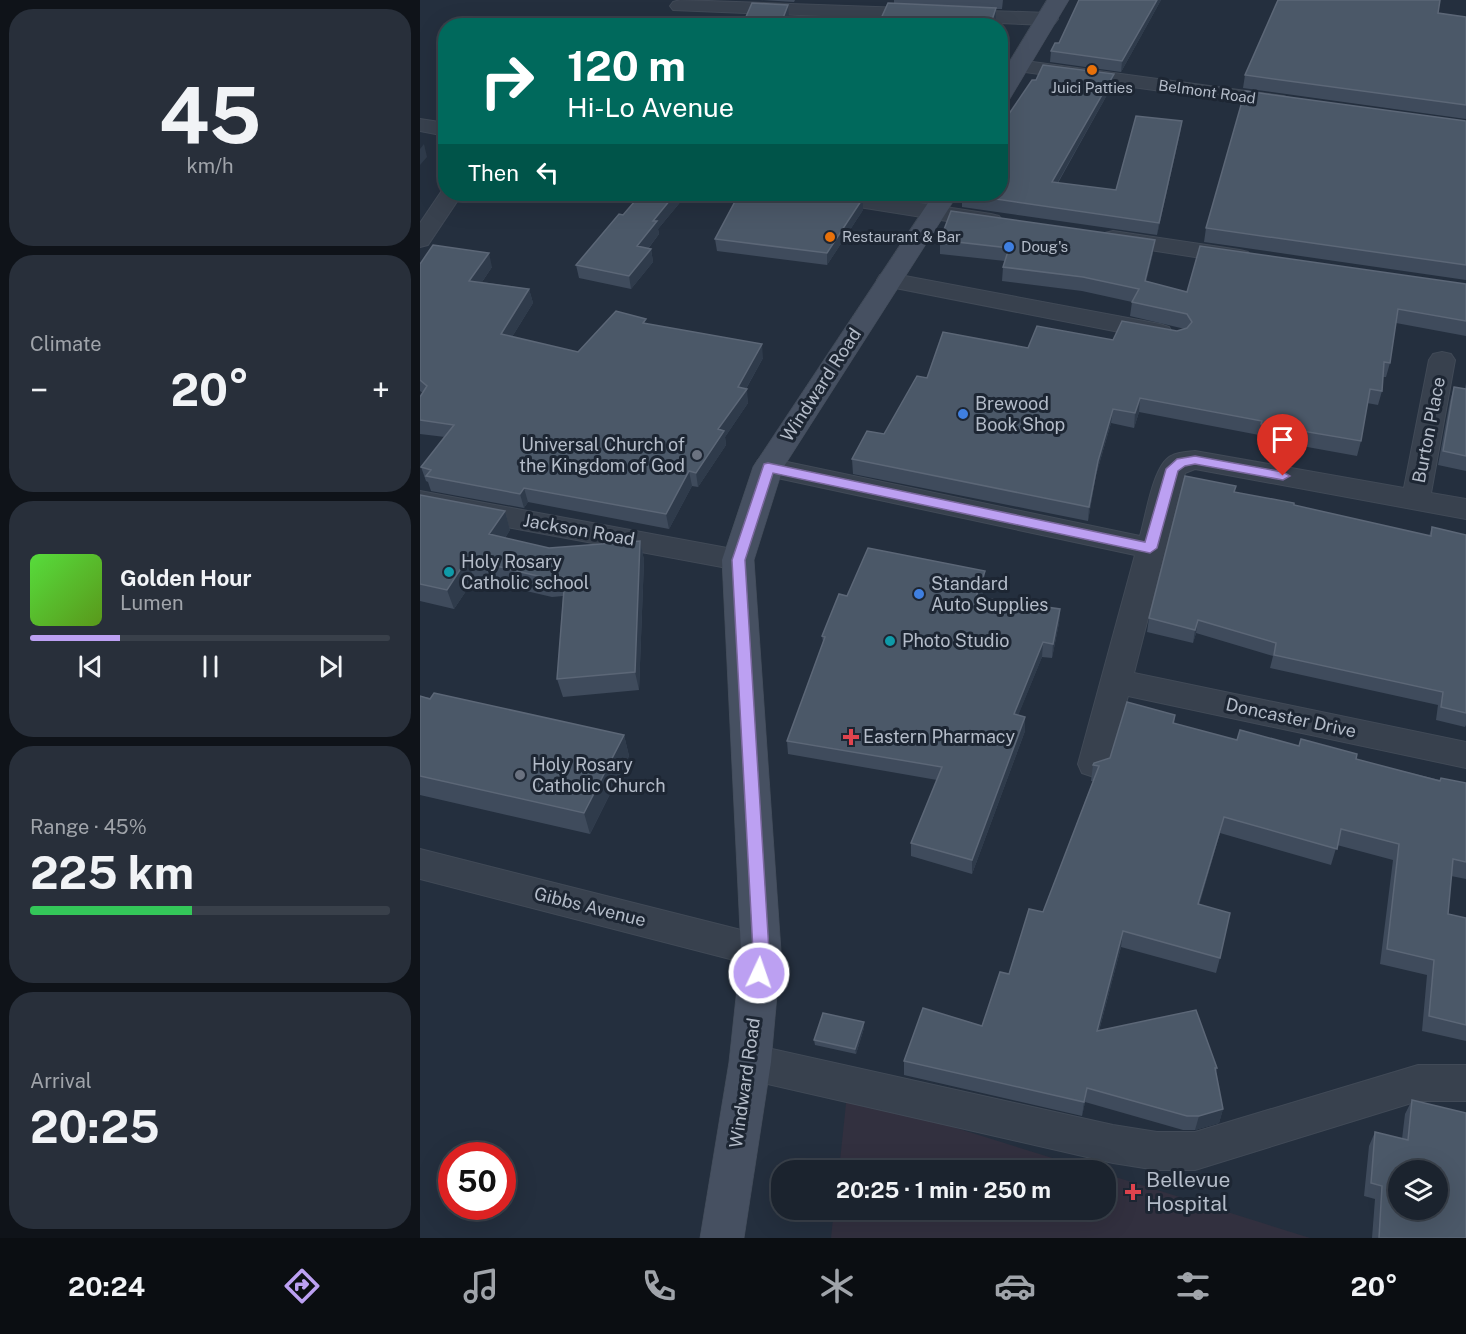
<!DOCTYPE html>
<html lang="en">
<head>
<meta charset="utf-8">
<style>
	:root { --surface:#1b232e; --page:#282f3a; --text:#f1f3f6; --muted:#a0a4aa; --line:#39404a; --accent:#bca0f2 }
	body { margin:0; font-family:"Public Sans",sans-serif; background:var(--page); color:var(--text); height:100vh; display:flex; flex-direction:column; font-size:22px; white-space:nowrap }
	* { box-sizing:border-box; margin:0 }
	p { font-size:20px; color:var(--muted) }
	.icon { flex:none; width:33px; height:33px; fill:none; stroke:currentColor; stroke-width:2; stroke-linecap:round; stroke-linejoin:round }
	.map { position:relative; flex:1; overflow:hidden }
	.sheet { display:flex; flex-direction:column; gap:9px; padding:9px; background:#0f1319; width:420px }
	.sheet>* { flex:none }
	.hud { position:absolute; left:18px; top:18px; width:570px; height:183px; border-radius:24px; box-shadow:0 6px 24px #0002,0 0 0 2px var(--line); background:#00695c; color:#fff; overflow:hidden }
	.tools { position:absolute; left:968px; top:1160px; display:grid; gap:12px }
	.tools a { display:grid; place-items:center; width:60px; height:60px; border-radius:50%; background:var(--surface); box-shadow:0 6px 24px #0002,0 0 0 2px var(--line); font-size:30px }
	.speed { position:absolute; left:18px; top:1142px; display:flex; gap:12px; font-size:30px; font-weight:700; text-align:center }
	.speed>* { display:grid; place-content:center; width:78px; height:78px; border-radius:50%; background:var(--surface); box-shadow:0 6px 24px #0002,0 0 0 2px var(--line); line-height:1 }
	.speed .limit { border:9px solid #d22; background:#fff; color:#111 }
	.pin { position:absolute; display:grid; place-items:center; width:51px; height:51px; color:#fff; margin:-62px -26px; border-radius:50% 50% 50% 0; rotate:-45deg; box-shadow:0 0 6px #0007 }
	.pin .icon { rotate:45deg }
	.me { position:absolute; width:66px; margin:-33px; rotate:3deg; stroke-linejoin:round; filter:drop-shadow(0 0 4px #0008) }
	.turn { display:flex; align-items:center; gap:21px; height:126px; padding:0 30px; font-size:27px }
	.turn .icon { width:78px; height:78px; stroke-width:2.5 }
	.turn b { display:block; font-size:42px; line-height:51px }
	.then { display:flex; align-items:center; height:57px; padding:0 30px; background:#0003; gap:12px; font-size:22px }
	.big { font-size:45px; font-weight:700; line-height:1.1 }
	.sheet .tile { flex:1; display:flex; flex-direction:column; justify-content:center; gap:9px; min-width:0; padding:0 21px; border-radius:24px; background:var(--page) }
	.sheet .dial { align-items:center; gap:0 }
	.dial b { font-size:78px; line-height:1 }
	.song { display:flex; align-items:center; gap:18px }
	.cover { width:72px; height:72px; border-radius:9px; background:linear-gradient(135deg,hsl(110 70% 55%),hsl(90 70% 35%)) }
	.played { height:6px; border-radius:3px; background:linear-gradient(90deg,var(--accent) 25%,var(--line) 25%) }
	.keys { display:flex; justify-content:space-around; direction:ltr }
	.heat { display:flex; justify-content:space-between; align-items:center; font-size:33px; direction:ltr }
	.charge { height:9px; border-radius:4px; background:linear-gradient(90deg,#34c759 45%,var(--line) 0) }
	.trip { position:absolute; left:351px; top:1160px; width:345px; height:60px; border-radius:24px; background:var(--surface); box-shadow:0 6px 24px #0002,0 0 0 2px var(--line); font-weight:700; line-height:60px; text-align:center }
	.tab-bar { display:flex; height:96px; justify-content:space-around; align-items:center; background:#0b0e12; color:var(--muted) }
	.tab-bar .icon { width:42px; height:42px }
	.tab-bar .active { color:var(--accent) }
	.tab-bar b { font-size:27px; color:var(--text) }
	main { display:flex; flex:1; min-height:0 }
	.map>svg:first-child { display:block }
	.medical { fill:#32303f }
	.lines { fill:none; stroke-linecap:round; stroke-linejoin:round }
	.minor-casing { stroke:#414a57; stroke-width:2 }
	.secondary-casing { stroke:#414a57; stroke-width:1 }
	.minor { fill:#38414e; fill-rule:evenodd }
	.secondary { fill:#465061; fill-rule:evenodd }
	.wall { fill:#3f4b5c }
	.shaded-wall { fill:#2f3b4b }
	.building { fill:#4b5868; stroke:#5c6777; stroke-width:1.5; fill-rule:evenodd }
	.route { fill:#bca0f2; stroke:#7a689d; stroke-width:1.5 }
	.food-dot { fill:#e8710a; stroke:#1d2633; stroke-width:2 }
	.shop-dot { fill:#3f7fe0; stroke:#1d2633; stroke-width:2 }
	.worship-dot { fill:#6b7280; stroke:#1d2633; stroke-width:2 }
	.culture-dot { fill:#0f9aa8; stroke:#1d2633; stroke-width:2 }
	.health-dot { fill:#e0444e; stroke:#1d2633; stroke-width:2 }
	.labels { text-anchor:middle; stroke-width:6; stroke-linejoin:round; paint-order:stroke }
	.far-poi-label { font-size:15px; fill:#b4bcc9; stroke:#1d2633; text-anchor:start }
	.far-street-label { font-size:15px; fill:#b4bcc9; stroke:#1d2633 }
	.street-label { font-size:18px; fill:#b4bcc9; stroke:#1d2633 }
	.poi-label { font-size:18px; fill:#b4bcc9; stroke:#1d2633; text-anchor:start }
	.near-poi-label { font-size:21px; fill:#b4bcc9; stroke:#1d2633; text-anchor:start }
</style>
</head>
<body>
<main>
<section class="sheet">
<div class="tile dial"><b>45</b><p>km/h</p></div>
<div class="tile"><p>Climate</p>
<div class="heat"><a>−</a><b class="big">20°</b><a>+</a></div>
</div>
<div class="tile">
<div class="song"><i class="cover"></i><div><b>Golden Hour</b><p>Lumen</p></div></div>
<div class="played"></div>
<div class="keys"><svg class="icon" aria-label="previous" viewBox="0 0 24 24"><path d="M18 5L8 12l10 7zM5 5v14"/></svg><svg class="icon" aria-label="pause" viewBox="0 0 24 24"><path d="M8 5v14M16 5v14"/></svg><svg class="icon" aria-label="next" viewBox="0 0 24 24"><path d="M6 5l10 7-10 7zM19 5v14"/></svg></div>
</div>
<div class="tile"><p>Range · 45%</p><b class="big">225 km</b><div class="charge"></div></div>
<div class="tile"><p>Arrival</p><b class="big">20:25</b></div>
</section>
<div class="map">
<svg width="1046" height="1238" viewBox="0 0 1046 1238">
	<rect width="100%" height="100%" fill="#242f3e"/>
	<!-- medical -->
	<path class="medical" d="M427,1094l244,76h-252z
		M686,1174l204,64h-479l3,-29h272z"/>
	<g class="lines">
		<!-- minor casing -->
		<g class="minor-casing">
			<path id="minor" d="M260,0l368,13 7,2 3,4 -3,4 -7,2 -375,-15 -3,-4 3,-4z
				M598,60l265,36 7,2 3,4 -3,4 -7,2 -272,-38 -3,-4 3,-4z
				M0,119l26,4v13l-26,-5z
				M23,189h3v5h16l-34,51 -8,2v-24z
				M390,194h51l130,20 8,2 4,5 -4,5 -8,2 -170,-27 -8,-2z
				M693,231l127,19 8,2 4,5 -4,5 -8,2 -135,-21 -4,-5 4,-5z
				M469,273l271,51 9,3 3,5 -3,5 -9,3 -280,-55 -3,-5 3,-5z
				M1022,352l9,2 4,6 -24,133 35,6v20l-271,-50 -10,4 -51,200 332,69v26l-338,-72 -18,68 -4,9 -12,4 -12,-4 -4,-9 57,-209 -367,-79 -10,-2 -4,-7 4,-7 10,-2 372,78c6,-20 13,-71 31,-80 7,-4 16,-4 24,-5l209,37 25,-128 4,-6z
				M0,491l318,59 10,3 4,7 -4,7 -10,3 -318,-59z
				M0,849l341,86 13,5 5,11 -5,11 -13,5 -341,-88z
				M330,1044l363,81 44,7h38l223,-67h48v36h-48l-223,69h-38l-44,-7 -363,-83 -13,-6 -6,-12 6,-12z"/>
		</g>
		<!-- secondary casing -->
		<g class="secondary-casing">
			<path id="secondary" d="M627,0h22l-58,97 -3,5 -8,2v-27z
				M514,194h24l-175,274 -29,92 27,391 -10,111 -27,176h-44l29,-176 12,-111 -19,-391 31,-93z"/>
		</g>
		<!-- minor -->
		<use href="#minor" class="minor"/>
		<!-- secondary -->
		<use href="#secondary" class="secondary"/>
	</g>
	<!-- wall -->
	<path class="wall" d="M340,0h35l-1,2z
		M474,0h109l-1,9h-6v17h-117v-3l15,-20z
		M659,0h82l-40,72 -71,-10 1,-11 8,-8z
		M1018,13l28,4v102l-223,-31 2,-13z
		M694,74l-2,12 -54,97 58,7 66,-69 -2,12 -23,102 -195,-28v-13l74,-114z
		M1046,121v159l-262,-38 2,-14z
		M221,194h46l-29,35 1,5 -11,15h3l2,13 -22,27 -52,-11 -3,-13 47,-50z
		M443,198v12l-36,55 -110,-14 -2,-12z
		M520,240l213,13 -7,28 41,11 279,-8v52l-70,-13 -6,40 -4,14h-3l-1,14 -4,14 -11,-2 -6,38 -4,15 -99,-18 1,-3 -120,-23 -5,16 -23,-5 -15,52 -8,46 -235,-47 -1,-15 32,-25 43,-56 101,-30 85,-8 64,-9 8,-2 -55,-13 2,-14 -50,-11 -80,-10 1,-14 2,-6 -65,-7z
		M0,264l72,3 -10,15 47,7 4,14 -21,34 66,15 69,-28 116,34 -17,31 2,14 -23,34 1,8 -28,42 -6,-1 -23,43 -141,-27 -4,6 -93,-17 -3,-9 -2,-1 -5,-14 24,-30 -25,-3v-37l3,-4 -3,-2z
		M1046,383v88l-28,-6 12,-64 4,-14 11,2z
		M815,492l194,44 3,-9 34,8v190l-1,2 -29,-7 2,-15 -168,-37 3,-12 -77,-23 -3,10 -46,-11 2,-14z
		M0,495l85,16 5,19 -5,8 44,10 91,-7 4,19 -5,130 -76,7 -6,-18 6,-83 -11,1 -78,-18 -20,30 -34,-8z
		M565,586l-4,12 79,11 -1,14 -7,35 -10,-1 -24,58 7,16 -53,143 -61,-18v-13l26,-63 -149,-26 -1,-13 36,-99 -1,-6 25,-40z
		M0,696l204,39 5,21 -39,78 -170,-39z
		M755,715l-1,9 63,16 62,6 141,34 1,-2 25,5v96l-15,-3 -3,38 18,4v123l-44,-10 5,-56 -47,-11 13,-104 -56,-15 -6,20 -111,-32 -21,72 21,53 -4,15 -95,-26 -22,84 118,37 -1,4 7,37 -4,14 -24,7h-12l-98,-28 -3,14 -178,-41v-14l78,-35 27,-52 34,-62 50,-131h-2l2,-16 17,-7z
		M444,1028l-8,26 -41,-9 -1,-5z
		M992,1100l54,138h-94l3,-39 -11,-3 5,-50 6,-14 27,7 3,-25z"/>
	<!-- shaded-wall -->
	<path class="shaded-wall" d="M737,0h4l-40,72 1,-11z
		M368,5l1,12 -3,9h-6z
		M576,8v18h-6z
		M694,74l-2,12 -61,108 1,-12z
		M762,121l-2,12 -23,102 2,-12z
		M4,144l3,13 -7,8v-16z
		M255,194h12l-29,35 1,5 -19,25 -3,-13 16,-25z
		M443,198v12l-36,55v-12z
		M735,240l-2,13 -10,42 2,-14z
		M231,249l2,13 -22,27 -2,-13z
		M69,253l3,14 -19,28 -4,-14z
		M109,289l4,14 -28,45 -4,-14z
		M342,344l1,14 -19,34 3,-3 1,14 -23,34 1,8 -28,42 -2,-14 22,-44 20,-42z
		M720,398l-1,14 -5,16 1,-15z
		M693,409l-2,14 -15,52 -8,46 1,-14 9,-46z
		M269,471l3,15 -23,43 -3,-15z
		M104,488l4,14 -4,6 -4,-14z
		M85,511l5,19 -15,23 -6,-19z
		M220,541l4,19 -5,130 -4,-18z
		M47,559l7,20 -20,30 -7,-19z
		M565,571v15l-9,25v-14z
		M640,609l-1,14 -7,35 1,-14z
		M778,620l-2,13 -3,10 2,-13z
		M623,642l-1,15 -29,71 1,-14z
		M605,717v14l-53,143v-14z
		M204,735l5,21 -39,78 -6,-21z
		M804,817l-4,16 -25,87 3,-16z
		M703,931l-2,16 -26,99 2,-15z
		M444,1022v6l-8,26 -1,-5z
		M667,1088l-2,14 -3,14 2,-14z
		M803,1109l-4,14 -24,7 4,-14z"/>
	<!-- building -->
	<path class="building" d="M659,0h78l-35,61 -71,-10 4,-8h4z
		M858,0h162l-2,13 28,4v88l-221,-30z
		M332,3l36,2 -8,21h-38z
		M468,3l108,5 -6,18h-95l-16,-3z
		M623,65l71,9 -62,108 64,8 20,-74 46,5 -23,102 -197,-29h38v-67l32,-47h4z
		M825,91l221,30v144l-260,-37z
		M221,194h34l-22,27h4l-20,25 14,3 -22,27 -53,-11 43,-51 4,1z
		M319,194h98l26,4 -36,55 -112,-14z
		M531,211l204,29 -10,41 42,11 13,-46 266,38v37l-68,-12 -8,54 -6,-1 -2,29 -12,-2 -9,52 -100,-17 1,-3 -122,-23 -5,15 -22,-4 -15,52 -9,46 -237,-48 15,-28 17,3 33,-58 10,2 16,-46 85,16 9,-22 76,14 9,-19 55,10 10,-3 5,-6 -5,-8 -55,-12 7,-13 -56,-12 -80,-10 6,-19 -69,-8z
		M13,245l56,8 -20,28 60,8 -28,45 77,18 38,-41 30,8 -3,4 119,21 -24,43 9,2 -29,40 6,2 -28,42 -7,-2 -23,43 -142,-26 -4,6 -94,-18 5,-6 -10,-3 33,-42 -34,-5v-23l7,-11 -7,-6v-116z
		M1034,387l12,2v67l-23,-5z
		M765,476l51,10 -2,6 60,11v2l137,31 1,-9 34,8v178l-25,-6 2,-15 -169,-37 2,-12 -78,-23 -3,10 -46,-12z
		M0,495l85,16 -16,23 60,14 91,-7 -5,131 -78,7 8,-102 -19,1 -79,-19 -20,31 -27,-6z
		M448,548l117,23 -9,26 84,12 -7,35 -10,-2 -29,72 11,3 -53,143 -61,-17 31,-76 -155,-26 38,-104 -3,-1 17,-42 8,2z
		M14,693l190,42 -40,78 -164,-37v-80l10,3z
		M707,702l48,13 -2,8 64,17 3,-10 59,16 2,-7 56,15 -1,5 84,22 1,-3 25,5v79l-13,-3 -5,55 18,4v107l-37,-9 5,-56 -47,-11 12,-105 -58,-15 -4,20 -113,-32 -26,87 32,9 -10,45 -97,-27 -26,100 99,-21 21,58h-2l8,41 -24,7h-12l-100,-28 -3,14 -180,-41 19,-53 59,18 18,-54 9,2 20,-65 14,3 56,-146 -6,-1 1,-2 16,-5z
		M403,1013l41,9 -9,27 -41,-9z
		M992,1100l54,13v125h-87l3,-52 -11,-3 4,-51 33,8zM978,1170h39v39h-39z"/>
	<!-- route -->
	<path class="route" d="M775,456l88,16 7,4 -7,4 -88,-16 -10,2 -7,5 -21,77 -7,5 -377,-80 -28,87 24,391 -4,27 -6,2 -6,-2 -3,-5 3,-22 -21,-391 32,-96 4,-1 377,79 21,-73 11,-10z"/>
	<!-- markers -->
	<g class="food-dot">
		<circle cx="672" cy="70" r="6"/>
		<circle cx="410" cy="237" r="6"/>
	</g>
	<g class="shop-dot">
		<circle cx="589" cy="247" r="6"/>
		<circle cx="543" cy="414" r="6"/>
		<circle cx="499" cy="594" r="6"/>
	</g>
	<g class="worship-dot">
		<circle cx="277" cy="455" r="6"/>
		<circle cx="100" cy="775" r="6"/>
	</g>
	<g class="culture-dot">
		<circle cx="29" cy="572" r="6"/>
		<circle cx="470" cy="641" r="6"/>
	</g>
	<g class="health-dot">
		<path d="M428 728h6v6h6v6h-6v6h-6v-6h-6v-6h6z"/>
		<path d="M710 1183h6v6h6v6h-6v6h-6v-6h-6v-6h6z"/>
	</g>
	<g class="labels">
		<!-- far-poi labels -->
		<g class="far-poi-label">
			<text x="672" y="93" text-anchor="middle">Juici Patties</text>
			<text x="422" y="242">Restaurant &amp; Bar</text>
			<text x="601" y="252">Doug's</text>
		</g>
		<!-- far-street labels -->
		<g class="far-street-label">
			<text transform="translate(787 92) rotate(8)" y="5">Belmont Road</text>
		</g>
		<!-- street labels -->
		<g class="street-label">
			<text transform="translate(401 385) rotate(-57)" y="6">Windward Road</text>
			<text transform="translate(1009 430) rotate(-79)" y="6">Burton Place</text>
			<text transform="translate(159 530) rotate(10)" y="6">Jackson Road</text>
			<text transform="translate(871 718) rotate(12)" y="6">Doncaster Drive</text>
			<text transform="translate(170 907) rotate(14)" y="6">Gibbs Avenue</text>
			<text transform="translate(325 1083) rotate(-82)" y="6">Windward Road</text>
		</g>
		<!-- poi labels -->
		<g class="poi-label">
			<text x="555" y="410">Brewood<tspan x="555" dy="21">Book Shop</tspan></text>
			<text x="265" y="451" text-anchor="end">Universal Church of<tspan x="265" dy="21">the Kingdom of God</tspan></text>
			<text x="41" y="568">Holy Rosary<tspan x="41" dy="21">Catholic school</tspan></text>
			<text x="511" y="590">Standard<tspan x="511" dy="21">Auto Supplies</tspan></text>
			<text x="482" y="647">Photo Studio</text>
			<text x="443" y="743">Eastern Pharmacy</text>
			<text x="112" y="771">Holy Rosary<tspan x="112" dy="21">Catholic Church</tspan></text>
		</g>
		<!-- near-poi labels -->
		<g class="near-poi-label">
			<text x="726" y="1187">Bellevue<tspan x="726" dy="24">Hospital</tspan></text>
		</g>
	</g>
</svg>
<div class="tools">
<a><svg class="icon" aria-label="layers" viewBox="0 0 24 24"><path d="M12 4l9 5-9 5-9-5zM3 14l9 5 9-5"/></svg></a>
</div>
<div class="speed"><div class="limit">50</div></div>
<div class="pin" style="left:863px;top:476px;background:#d93025"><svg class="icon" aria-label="arrive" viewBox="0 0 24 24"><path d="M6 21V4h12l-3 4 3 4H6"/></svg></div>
<svg class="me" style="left:339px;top:973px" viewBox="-20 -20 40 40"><circle r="17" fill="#bca0f2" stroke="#fff" stroke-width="3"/><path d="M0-11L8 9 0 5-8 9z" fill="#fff"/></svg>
<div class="trip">20:25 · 1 min · 250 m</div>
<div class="hud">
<div class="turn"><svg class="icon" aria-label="right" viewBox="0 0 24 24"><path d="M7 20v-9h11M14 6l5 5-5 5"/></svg><div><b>120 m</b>Hi-Lo Avenue</div></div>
<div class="then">Then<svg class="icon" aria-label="left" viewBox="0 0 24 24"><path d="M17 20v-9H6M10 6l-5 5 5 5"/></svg></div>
</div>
</div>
</main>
<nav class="tab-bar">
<b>20:24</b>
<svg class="icon active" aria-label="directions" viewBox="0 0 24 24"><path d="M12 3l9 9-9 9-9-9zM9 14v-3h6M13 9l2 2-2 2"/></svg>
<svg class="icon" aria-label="music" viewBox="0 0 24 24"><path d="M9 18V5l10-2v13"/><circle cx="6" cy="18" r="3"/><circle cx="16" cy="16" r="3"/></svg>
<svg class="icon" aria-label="phone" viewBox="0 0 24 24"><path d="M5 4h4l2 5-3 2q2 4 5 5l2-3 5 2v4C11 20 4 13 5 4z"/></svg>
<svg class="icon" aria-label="climate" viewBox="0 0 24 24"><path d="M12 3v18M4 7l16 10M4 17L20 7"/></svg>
<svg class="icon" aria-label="car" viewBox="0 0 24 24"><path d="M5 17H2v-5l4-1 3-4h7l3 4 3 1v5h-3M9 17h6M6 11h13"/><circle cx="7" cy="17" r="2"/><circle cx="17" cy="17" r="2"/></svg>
<svg class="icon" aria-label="filters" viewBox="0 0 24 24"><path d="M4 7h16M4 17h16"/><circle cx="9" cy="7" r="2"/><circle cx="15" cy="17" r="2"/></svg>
<b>20°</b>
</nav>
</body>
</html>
